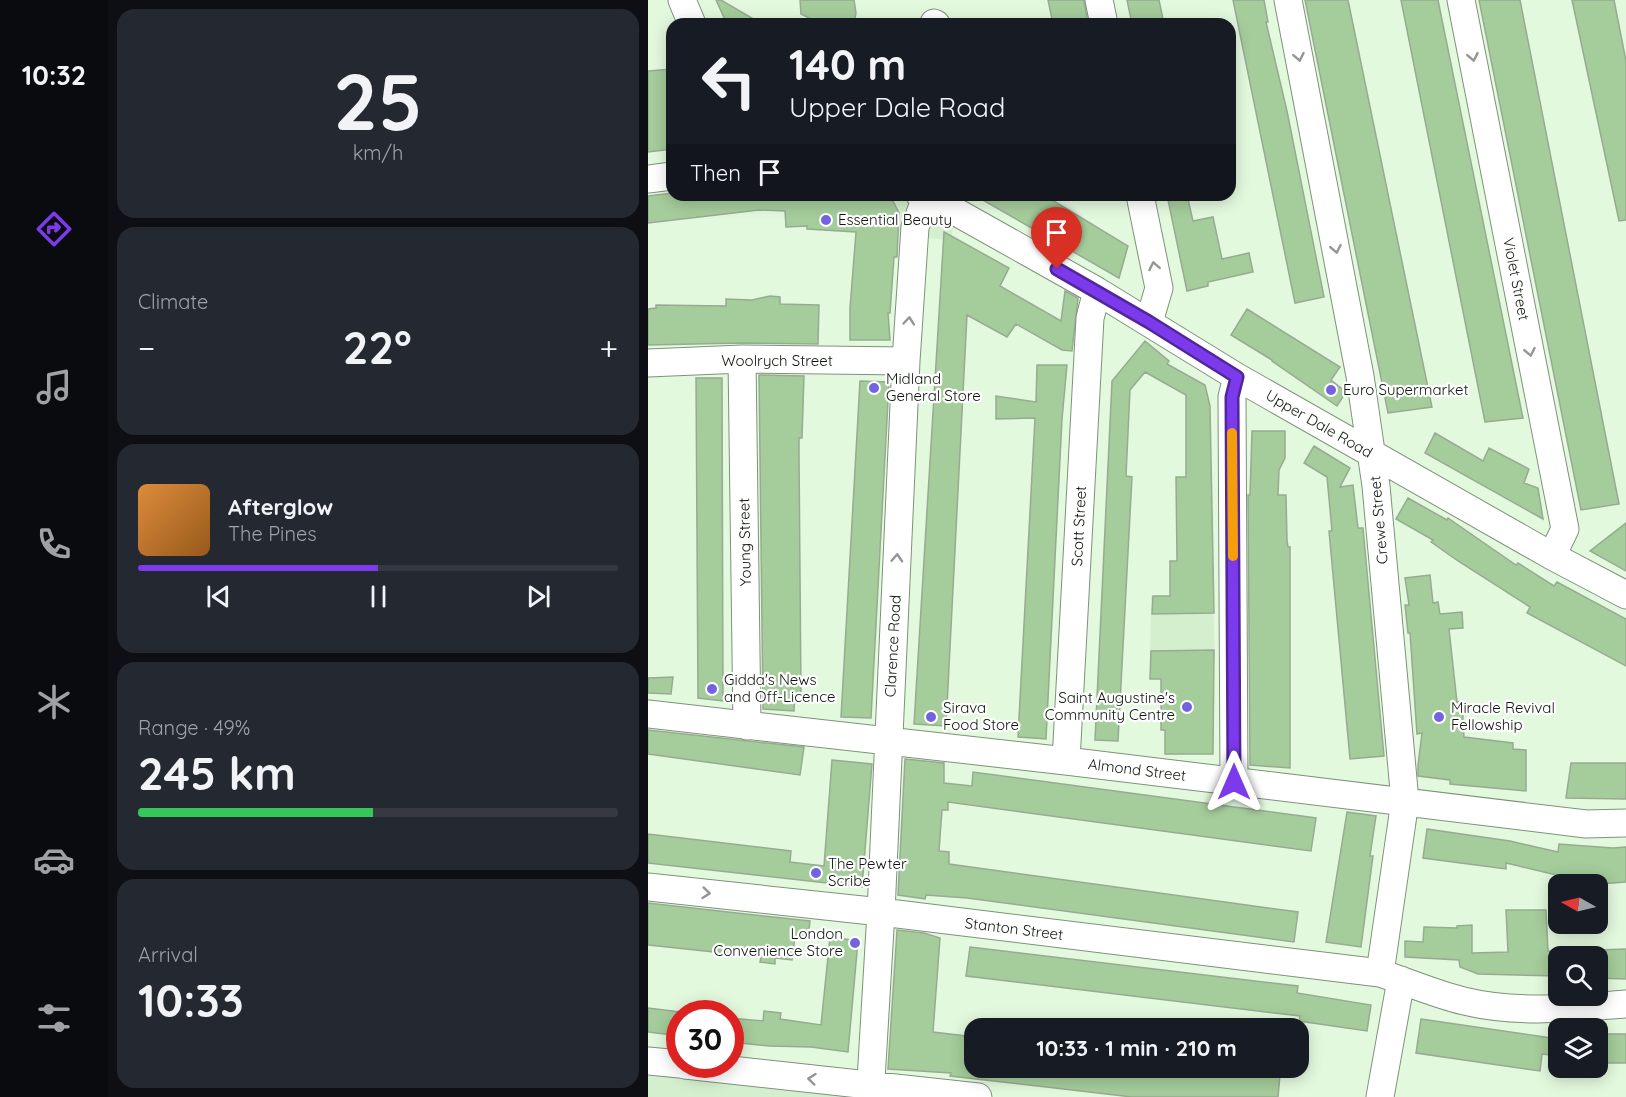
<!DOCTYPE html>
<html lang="en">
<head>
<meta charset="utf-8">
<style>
	:root { --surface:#171b24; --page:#242831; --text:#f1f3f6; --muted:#9ea1a6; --line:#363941; --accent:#7c3aed }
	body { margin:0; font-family:Quicksand,sans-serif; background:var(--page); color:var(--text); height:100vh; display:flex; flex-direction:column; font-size:22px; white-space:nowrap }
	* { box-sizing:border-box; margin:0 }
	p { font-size:20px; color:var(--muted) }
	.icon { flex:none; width:33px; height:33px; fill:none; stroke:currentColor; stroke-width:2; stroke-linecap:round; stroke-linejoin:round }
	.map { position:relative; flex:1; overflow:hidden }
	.sheet { display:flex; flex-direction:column; gap:9px; padding:9px; background:#0d0f14; width:540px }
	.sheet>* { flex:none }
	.top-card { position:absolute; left:18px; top:18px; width:570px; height:183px; border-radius:18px; box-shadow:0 3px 15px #0003; background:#171b24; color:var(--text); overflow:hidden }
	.needle { width:39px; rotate:278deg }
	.tools { position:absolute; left:900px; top:874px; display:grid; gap:12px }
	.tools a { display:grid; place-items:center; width:60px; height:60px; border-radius:12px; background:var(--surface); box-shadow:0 3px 15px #0003; font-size:30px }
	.speed { position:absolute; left:18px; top:1000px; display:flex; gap:12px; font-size:30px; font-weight:700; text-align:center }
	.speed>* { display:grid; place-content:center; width:78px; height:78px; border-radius:50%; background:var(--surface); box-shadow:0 3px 15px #0003; line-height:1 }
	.speed .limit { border:9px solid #d22; background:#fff; color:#111 }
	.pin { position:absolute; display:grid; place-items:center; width:51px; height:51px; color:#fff; margin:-62px -26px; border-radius:50% 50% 50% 0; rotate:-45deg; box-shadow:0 0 6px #0007 }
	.pin .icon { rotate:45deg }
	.me { position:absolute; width:66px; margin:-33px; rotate:0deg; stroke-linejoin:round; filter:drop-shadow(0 0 4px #0008) }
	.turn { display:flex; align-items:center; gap:21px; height:126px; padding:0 24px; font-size:27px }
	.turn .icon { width:78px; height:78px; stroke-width:2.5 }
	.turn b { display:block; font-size:42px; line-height:51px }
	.then { display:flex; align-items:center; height:57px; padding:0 24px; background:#0003; gap:12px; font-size:22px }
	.big { font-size:45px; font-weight:700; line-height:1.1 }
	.sheet .card { flex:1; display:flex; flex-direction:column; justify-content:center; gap:9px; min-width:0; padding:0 21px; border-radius:18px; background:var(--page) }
	.sheet .dial { align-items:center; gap:0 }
	.dial b { font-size:78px; line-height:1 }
	.song { display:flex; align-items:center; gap:18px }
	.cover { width:72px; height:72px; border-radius:9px; background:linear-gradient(135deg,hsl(30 70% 55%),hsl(30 70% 35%)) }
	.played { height:6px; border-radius:3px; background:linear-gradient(90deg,var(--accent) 50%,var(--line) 50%) }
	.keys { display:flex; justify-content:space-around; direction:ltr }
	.heat { display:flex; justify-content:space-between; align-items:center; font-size:33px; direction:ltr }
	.charge { height:9px; border-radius:4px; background:linear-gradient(90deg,#34c759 49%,var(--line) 0) }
	.trip { position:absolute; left:316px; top:1018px; width:345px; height:60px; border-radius:18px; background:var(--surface); box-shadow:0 3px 15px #0003; font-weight:700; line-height:60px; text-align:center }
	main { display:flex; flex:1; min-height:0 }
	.tabs { display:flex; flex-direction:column; width:108px; justify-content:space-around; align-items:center; background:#090b0e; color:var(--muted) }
	.tabs .icon { width:42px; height:42px }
	.tabs .selected { color:var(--accent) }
	.tabs b { font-size:27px; color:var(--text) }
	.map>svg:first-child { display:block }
	.built { fill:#d4efce }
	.building { fill:#a5cc9b; stroke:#97ab92; stroke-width:1.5 }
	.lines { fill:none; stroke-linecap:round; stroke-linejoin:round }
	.minor-casing { stroke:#7e927a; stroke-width:29 }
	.minor { stroke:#fff; stroke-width:27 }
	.oneway { stroke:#939692 }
	.route-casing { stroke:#51269a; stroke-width:15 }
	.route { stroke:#7c3aed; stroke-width:10 }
	.slow { stroke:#f59e0b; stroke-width:10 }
	.poi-dot { fill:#7463de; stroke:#fefefe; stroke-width:2 }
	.labels { text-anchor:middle; stroke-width:4.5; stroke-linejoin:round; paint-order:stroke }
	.poi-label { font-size:15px; fill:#0f160d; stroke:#fefefe; text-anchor:start }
	.street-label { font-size:15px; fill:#0f160d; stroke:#fefefe }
</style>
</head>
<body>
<main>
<nav class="tabs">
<b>10:32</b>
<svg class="icon selected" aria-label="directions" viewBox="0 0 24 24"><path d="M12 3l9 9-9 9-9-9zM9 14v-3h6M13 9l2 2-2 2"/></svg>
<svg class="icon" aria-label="music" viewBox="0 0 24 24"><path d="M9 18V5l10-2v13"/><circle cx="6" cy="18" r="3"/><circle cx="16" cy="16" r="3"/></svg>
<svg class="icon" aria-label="phone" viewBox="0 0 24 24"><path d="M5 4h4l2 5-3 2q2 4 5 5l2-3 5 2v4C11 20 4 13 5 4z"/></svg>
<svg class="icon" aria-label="climate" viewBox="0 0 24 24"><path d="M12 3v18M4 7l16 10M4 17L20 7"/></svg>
<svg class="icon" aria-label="car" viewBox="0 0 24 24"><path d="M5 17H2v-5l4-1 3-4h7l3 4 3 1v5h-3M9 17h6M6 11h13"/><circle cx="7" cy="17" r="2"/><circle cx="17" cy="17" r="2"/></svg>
<svg class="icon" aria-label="filters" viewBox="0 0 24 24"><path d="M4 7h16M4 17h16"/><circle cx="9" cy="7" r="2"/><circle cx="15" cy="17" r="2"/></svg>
</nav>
<section class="sheet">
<div class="card dial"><b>25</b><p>km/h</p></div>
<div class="card"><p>Climate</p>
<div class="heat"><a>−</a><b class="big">22°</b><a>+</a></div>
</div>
<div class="card">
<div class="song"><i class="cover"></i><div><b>Afterglow</b><p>The Pines</p></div></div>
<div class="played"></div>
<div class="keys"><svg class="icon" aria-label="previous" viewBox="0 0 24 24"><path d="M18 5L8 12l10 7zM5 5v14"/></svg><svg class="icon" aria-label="pause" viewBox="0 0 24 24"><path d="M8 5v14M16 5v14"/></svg><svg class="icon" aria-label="next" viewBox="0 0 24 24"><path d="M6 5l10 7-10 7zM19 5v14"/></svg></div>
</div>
<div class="card"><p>Range · 49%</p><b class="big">245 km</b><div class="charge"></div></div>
<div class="card"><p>Arrival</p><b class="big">10:33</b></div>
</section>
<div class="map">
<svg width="978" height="1097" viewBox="0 0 978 1097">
	<rect width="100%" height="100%" fill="#e3f9de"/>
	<!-- built -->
	<path class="built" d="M233,195h41l34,17 -5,28 -73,-6z
		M503,596h62l2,66 -65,-2z
		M0,1062l216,35h-216z"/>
	<!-- building -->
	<path class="building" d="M68,0h5l41,24h-35z
		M152,0h54l2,13 -2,11h-33l-20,-10z
		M400,0h36l4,24h-35z
		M479,0h32l5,24h-32z
		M585,0h31l4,22h-2l21,89 37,186 -29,6z
		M657,0h43l84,407 -44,6z
		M753,0h37l85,418 -38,4z
		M831,0h41l99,504 -38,6z
		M924,0h42l12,61v159l-7,1z
		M24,69v80l-24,3v-81z
		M24,193v2h203l18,6 6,12 -2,44h-3l-4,56h-2l2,27h-40v-32l6,-76 -49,-3v-3l-21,1 -1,-16 -26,-1 -111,13v-27z
		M326,195h70l84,51 -9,32z
		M519,195h20l6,26 20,-4 9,42 27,-6 4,19 -45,10v4l-21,5z
		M296,232l65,36 -9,18 61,35 4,-30 13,7 -6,53 -10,-1 -46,-26 -9,13 -40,-22 -21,411 -32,-2z
		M122,296l10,1v7l39,1 -1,39 -76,-1 -94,2v-36l8,-1v-3l70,1v-7l26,1z
		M599,309l93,58 -9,13 15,12 -9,14 -65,-45v-1l-41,-25z
		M497,341l24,20 -2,3 38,21 5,21 4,207 -62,1 1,-18h17v-35h7l-1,-84h10v-82l-41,-23 -15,18 -4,86 6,1 -14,264 -23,-1 17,-359z
		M389,365h30l-5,54 -16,320 -28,-2 17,-319 -39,1v-23l40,6z
		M111,375l45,1 -2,62h-3v15l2,240h-6l-1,18 -31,-2z
		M48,378h26l1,323 -25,-3z
		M212,381l29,1 -18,336 -30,-1z
		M604,431h33v27l-6,12 -1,25h8l1,45 1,7h2v221l-40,-3 -2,-270h2z
		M787,433l48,28 6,-13 40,21 -5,14 14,5 5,31 -118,-66z
		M666,446l36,22 -10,19 13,-2 5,43h5l21,228 -34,3 -21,-228h3l-5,-54 -23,-14z
		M760,498l39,22 1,-2 68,47 2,-2 36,23 3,-4 69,37v47l-99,-53 3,-6 -72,-46 -27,-19 2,-2 -37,-21z
		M978,523v48l-36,-20z
		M782,575l3,28 5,-1 2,12 22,-2 1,16 -14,1 8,73 5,-1 2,36 49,6v6l13,1v41l-76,-7v-4l-32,-4v-11l4,-32 -5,1 -7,-101h-2l-3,-28h4l-4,-27z
		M566,650l-1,104h-48v-24h-4v-51h-11l1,-28z
		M25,677l-2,17 -23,-1v-15z
		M0,730l156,17 -4,28 -152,-21z
		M257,759l39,4v20l28,3 1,-14 343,46 -5,33 -363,-49v8h-6l-3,41 10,1v12l349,48 -4,30 -327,-44 -41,-3 -1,4 -27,-4z
		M184,760l40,4 -10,123 -214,-24v-29l143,17 -1,11 34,4z
		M923,763h55v36l-60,-1z
		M699,812l29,4 -6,40h3l-12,91 -35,-5z
		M779,829l83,12 48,11 1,-8 54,4 13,-1v35l-26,2 -45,-5 1,-4 -50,-12v6l-83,-11z
		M0,903l162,18 -2,18 -13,-2 -3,23 -17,-2v6l-15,-2 1,-5 -113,-12z
		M858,910h40l2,41h10v25l-80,-2 -18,-7 -1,-7 -54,-3v-16l18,1 1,-15 33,1v-2l15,-1v28l36,-1z
		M249,930l27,3 16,5 -7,94 42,5v31h252l26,3 27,4 -2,22h-146l-182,-21 1,-3 -63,-4z
		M182,937l28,4 -10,111 -37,-5 -42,-1 -39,-4v-24l33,3 1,-10 17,2 -1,6 41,6z
		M322,947l328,39 -1,7 74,12 -4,26 -68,-10 1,-5 -334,-40z
		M978,949v30l-28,-1v-28z
		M0,1008l32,4v24l-32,-4z
		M773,1019l137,20v17l-16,-2 -2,17 -124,-18z
		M955,1034h23v29h-28v-21l5,1z"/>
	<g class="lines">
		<!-- minor casing -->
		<g class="minor-casing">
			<path id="minor" d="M34,0l10,24
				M451,0l5,24
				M640,0l72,376 16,110 29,315 -25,172
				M813,0l104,529 -13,27
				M286,23l2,1
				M0,179l24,-3
				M272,195l38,18 139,78 140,86 315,179 74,39
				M492,195l19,93 -10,34
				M94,359l5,367
				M0,363l94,-4 164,2
				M0,714l418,47 520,63 40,-1
				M418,761l24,-443 7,-27
				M586,782l-2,-385 5,-20
				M0,887l233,25 499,61c28,9 55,21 84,28 53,13 108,7 162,3
				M0,1061l32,3
				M37,1065l293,32
				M222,1097l11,-185 25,-551 9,-134 12,-32
				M732,1097l21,-117"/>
		</g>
		<!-- minor -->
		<use href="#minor" class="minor"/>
	</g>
	<!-- one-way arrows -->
	<defs><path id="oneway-chevron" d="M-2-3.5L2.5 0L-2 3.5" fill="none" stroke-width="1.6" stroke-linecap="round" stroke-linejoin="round" transform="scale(1.5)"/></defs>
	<g class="oneway">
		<use href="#oneway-chevron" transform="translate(651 57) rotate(79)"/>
		<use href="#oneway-chevron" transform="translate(825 57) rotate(79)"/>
		<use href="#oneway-chevron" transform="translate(688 249) rotate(79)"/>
		<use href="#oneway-chevron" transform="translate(506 266) rotate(-101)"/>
		<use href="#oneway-chevron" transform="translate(261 321) rotate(-85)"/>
		<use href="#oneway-chevron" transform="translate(882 352) rotate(79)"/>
		<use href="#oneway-chevron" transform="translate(249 558) rotate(-87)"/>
		<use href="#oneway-chevron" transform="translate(58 893) rotate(6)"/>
		<use href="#oneway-chevron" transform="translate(164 1079) rotate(-174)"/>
	</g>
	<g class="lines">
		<!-- route casing -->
		<g class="route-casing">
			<path id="route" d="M409,269l92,53 88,55 -5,20 2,385"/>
		</g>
		<!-- route -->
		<use href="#route" class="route"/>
		<!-- slow -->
		<path class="slow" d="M584,433l1,123"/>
	</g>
	<!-- markers -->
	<g class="poi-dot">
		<circle cx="178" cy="220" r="6"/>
		<circle cx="226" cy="388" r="6"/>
		<circle cx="683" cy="390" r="6"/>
		<circle cx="64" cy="689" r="6"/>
		<circle cx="539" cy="707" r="6"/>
		<circle cx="283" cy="717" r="6"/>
		<circle cx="791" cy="717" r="6"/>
		<circle cx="168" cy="873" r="6"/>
		<circle cx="207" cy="943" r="6"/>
	</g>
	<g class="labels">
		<!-- poi labels -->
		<g class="poi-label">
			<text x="190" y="225">Essential Beauty</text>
			<text x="238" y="384">Midland<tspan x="238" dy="17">General Store</tspan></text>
			<text x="695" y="395">Euro Supermarket</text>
			<text x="76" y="685">Gidda's News<tspan x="76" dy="17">and Off-Licence</tspan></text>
			<text x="527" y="703" text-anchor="end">Saint Augustine's<tspan x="527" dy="17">Community Centre</tspan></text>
			<text x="295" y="713">Sirava<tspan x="295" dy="17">Food Store</tspan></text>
			<text x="803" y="713">Miracle Revival<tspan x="803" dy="17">Fellowship</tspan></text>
			<text x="180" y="869">The Pewter<tspan x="180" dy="17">Scribe</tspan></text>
			<text x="195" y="939" text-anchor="end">London<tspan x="195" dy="17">Convenience Store</tspan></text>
		</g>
		<!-- street labels -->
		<g class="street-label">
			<text transform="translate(868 279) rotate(79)" y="5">Violet Street</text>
			<text x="129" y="366">Woolrych Street</text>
			<text transform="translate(671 424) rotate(30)" y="5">Upper Dale Road</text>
			<text transform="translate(731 520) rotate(-95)" y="5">Crewe Street</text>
			<text transform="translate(431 526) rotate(-87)" y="5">Scott Street</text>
			<text transform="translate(97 542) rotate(-91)" y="5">Young Street</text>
			<text transform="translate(245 646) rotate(-87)" y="5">Clarence Road</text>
			<text transform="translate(489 770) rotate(7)" y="5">Almond Street</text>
			<text transform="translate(366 929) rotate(7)" y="5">Stanton Street</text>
		</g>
	</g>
</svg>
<div class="tools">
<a><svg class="needle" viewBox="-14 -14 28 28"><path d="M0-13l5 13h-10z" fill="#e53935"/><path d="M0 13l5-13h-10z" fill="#9ea1a6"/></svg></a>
<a><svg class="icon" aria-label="search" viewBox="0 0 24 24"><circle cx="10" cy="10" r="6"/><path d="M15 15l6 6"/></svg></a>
<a><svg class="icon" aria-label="layers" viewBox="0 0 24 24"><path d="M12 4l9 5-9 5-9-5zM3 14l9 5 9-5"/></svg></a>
</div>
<div class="speed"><div class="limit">30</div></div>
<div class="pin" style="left:409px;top:269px;background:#d93025"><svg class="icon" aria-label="arrive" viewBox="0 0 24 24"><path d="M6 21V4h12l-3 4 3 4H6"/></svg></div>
<svg class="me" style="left:586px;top:782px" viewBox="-20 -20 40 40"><path d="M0-17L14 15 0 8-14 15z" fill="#7c3aed" stroke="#fff" stroke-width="4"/></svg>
<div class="trip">10:33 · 1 min · 210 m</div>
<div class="top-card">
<div class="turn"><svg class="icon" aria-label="left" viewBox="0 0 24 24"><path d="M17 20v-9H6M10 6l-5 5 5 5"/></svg><div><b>140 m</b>Upper Dale Road</div></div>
<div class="then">Then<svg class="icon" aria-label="arrive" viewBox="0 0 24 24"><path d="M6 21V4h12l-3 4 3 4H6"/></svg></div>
</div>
</div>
</main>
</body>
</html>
